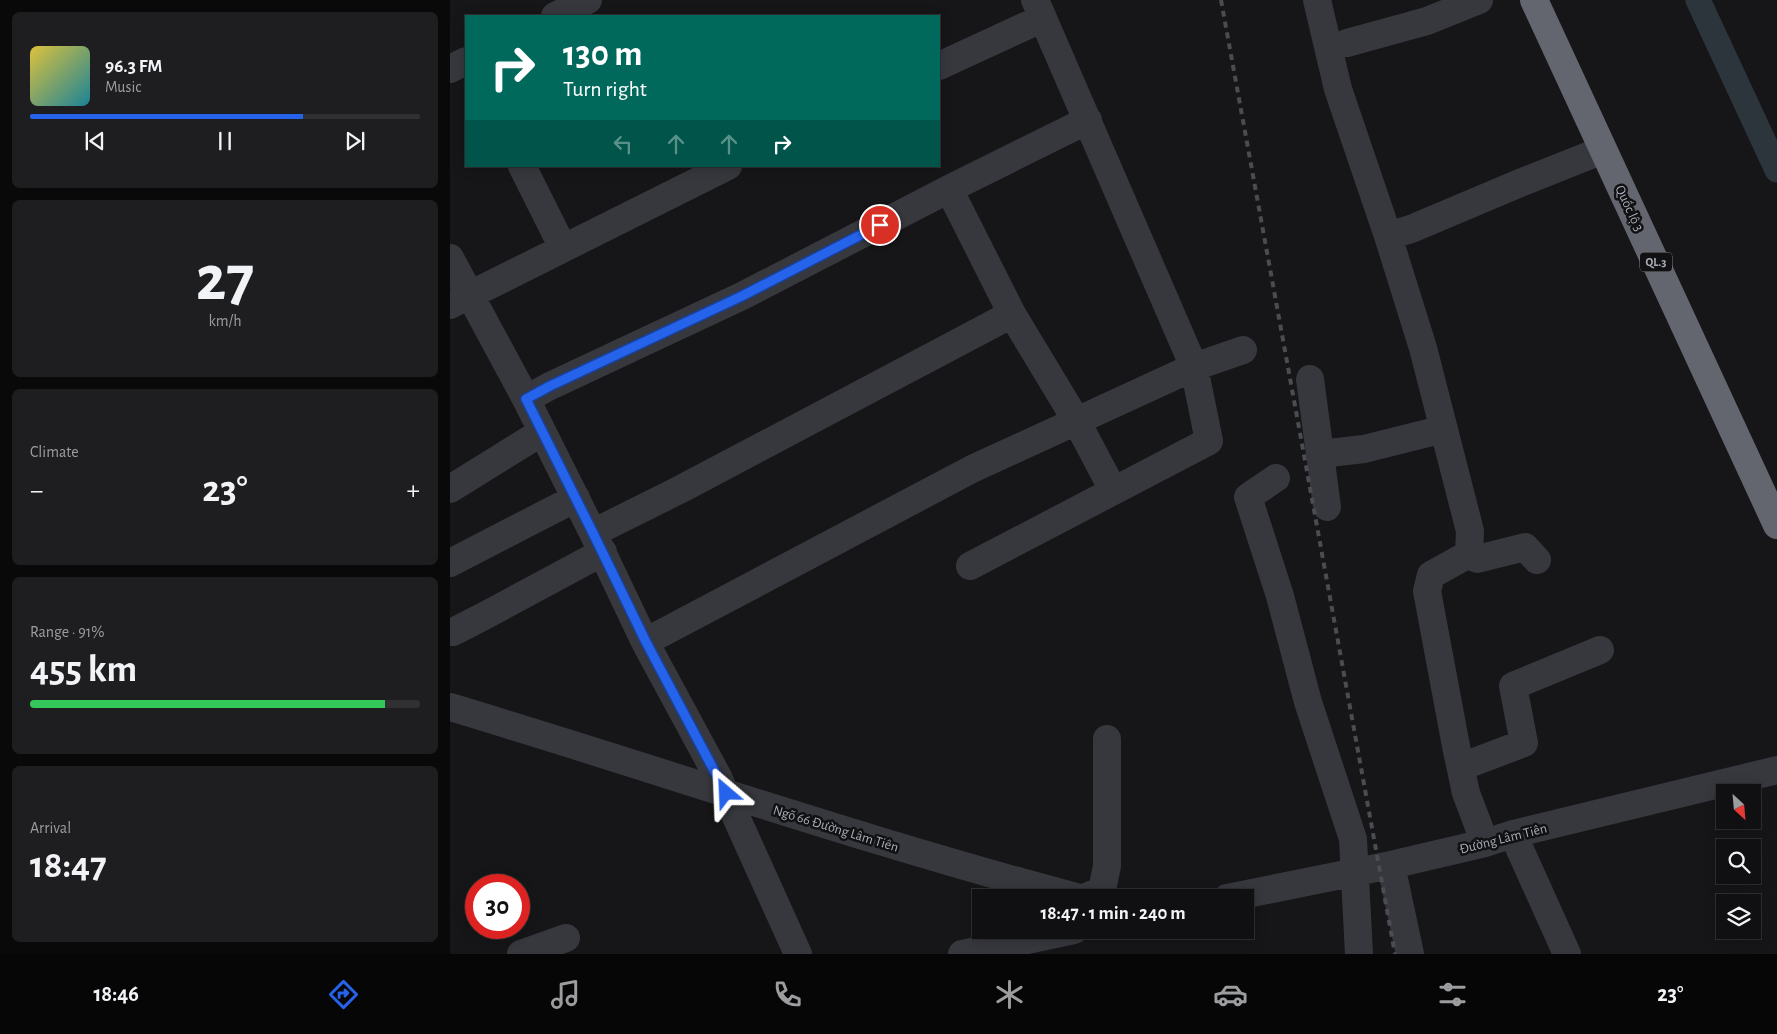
<!DOCTYPE html>
<html lang="en">
<head>
<meta charset="utf-8">
<style>
	:root { --surface:#101012; --page:#1e1e20; --text:#f1f3f6; --muted:#9c9d9f; --line:#303032; --accent:#2563eb }
	body { margin:0; font-family:"Alegreya Sans",sans-serif; background:var(--page); color:var(--text); height:100vh; display:flex; flex-direction:column; font-size:19px; white-space:nowrap }
	* { box-sizing:border-box; margin:0 }
	p { font-size:16px; color:var(--muted) }
	.icon { flex:none; width:28px; height:28px; fill:none; stroke:currentColor; stroke-width:2; stroke-linecap:round; stroke-linejoin:round }
	.map { position:relative; flex:1; overflow:hidden }
	.drawer { display:flex; flex-direction:column; gap:12px; padding:12px; background:#09090a; width:450px }
	.drawer>* { flex:none }
	.guide { position:absolute; left:15px; top:15px; width:475px; height:152px; border-radius:0px; box-shadow:0 2px 12px #0003,0 0 0 1px var(--line); background:#00695c; color:#fff; overflow:hidden }
	.needle { width:32px; rotate:154deg }
	.tools { position:absolute; left:1266px; top:784px; display:grid; gap:10px }
	.tools a { display:grid; place-items:center; width:45px; height:45px; border-radius:0px; background:var(--surface); box-shadow:0 2px 12px #0003,0 0 0 1px var(--line); font-size:25px }
	.speed { position:absolute; left:15px; top:874px; display:flex; gap:10px; font-size:25px; font-weight:700; text-align:center }
	.speed>* { display:grid; place-content:center; width:65px; height:65px; border-radius:50%; background:var(--surface); box-shadow:0 2px 12px #0003,0 0 0 1px var(--line); line-height:1 }
	.speed .limit { border:8px solid #d22; background:#fff; color:#111 }
	.pin { position:absolute; display:grid; place-items:center; width:42px; height:42px; color:#fff; margin:-21px; border:2px solid #fff; border-radius:50%; box-shadow:0 1px 5px #0007 }
	.me { position:absolute; width:55px; margin:-28px; rotate:334deg; stroke-linejoin:round; filter:drop-shadow(0 0 4px #0008) }
	.turn { display:flex; align-items:center; gap:18px; height:105px; padding:0 15px; font-size:22px }
	.turn .icon { width:65px; height:65px; stroke-width:2.5 }
	.turn b { display:block; font-size:35px; line-height:42px }
	.lanes { display:flex; align-items:center; height:48px; padding:0 15px; background:#0003; justify-content:center; gap:25px; direction:ltr }
	.lanes .off { opacity:.35 }
	.big { font-size:38px; font-weight:700; line-height:1.1 }
	.drawer .card { flex:1; display:flex; flex-direction:column; justify-content:center; gap:8px; min-width:0; padding:0 18px; border-radius:8px; background:var(--page) }
	.drawer .dial { align-items:center; gap:0 }
	.dial b { font-size:65px; line-height:1 }
	.song { display:flex; align-items:center; gap:15px }
	.cover { width:60px; height:60px; border-radius:8px; background:linear-gradient(135deg,hsl(50 70% 55%),hsl(190 70% 35%)) }
	.played { height:5px; border-radius:2px; background:linear-gradient(90deg,var(--accent) 70%,var(--line) 70%) }
	.keys { display:flex; justify-content:space-around; direction:ltr }
	.heat { display:flex; justify-content:space-between; align-items:center; font-size:28px; direction:ltr }
	.charge { height:8px; border-radius:4px; background:linear-gradient(90deg,#34c759 91%,var(--line) 0) }
	.trip { position:absolute; left:522px; top:889px; width:282px; height:50px; border-radius:0px; background:var(--surface); box-shadow:0 2px 12px #0003,0 0 0 1px var(--line); font-weight:700; line-height:50px; text-align:center }
	.tab-bar { display:flex; height:80px; justify-content:space-around; align-items:center; background:#060607; color:var(--muted) }
	.tab-bar .icon { width:35px; height:35px }
	.tab-bar .current { color:var(--accent) }
	.tab-bar b { font-size:22px; color:var(--text) }
	main { display:flex; flex:1; min-height:0 }
	.map>svg:first-child { display:block }
	.lines { fill:none; stroke-linecap:round; stroke-linejoin:round }
	.canal { stroke:#2c353c; stroke-width:25 }
	.minor { stroke:#37383d; stroke-width:28 }
	.highway { stroke:#63666e; stroke-width:28 }
	.rail { stroke:#4a4c52; stroke-width:4; stroke-dasharray:6 5; stroke-linecap:butt }
	.route-casing { stroke:#184099; stroke-width:12 }
	.route { stroke:#2563eb; stroke-width:9 }
	.labels { text-anchor:middle; stroke-width:5; stroke-linejoin:round; paint-order:stroke }
	.shield { fill:#111113; stroke:#7b7e86; stroke-width:1 }
	.shield-label { font-size:12px; font-weight:bold; fill:#a8adb8 }
	.street-label { font-size:14px; fill:#a8adb8; stroke:#111113 }
</style>
</head>
<body>
<main>
<section class="drawer">
<div class="card">
<div class="song"><i class="cover"></i><div><b>96.3 FM</b><p>Music</p></div></div>
<div class="played"></div>
<div class="keys"><svg class="icon" aria-label="previous" viewBox="0 0 24 24"><path d="M18 5L8 12l10 7zM5 5v14"/></svg><svg class="icon" aria-label="pause" viewBox="0 0 24 24"><path d="M8 5v14M16 5v14"/></svg><svg class="icon" aria-label="next" viewBox="0 0 24 24"><path d="M6 5l10 7-10 7zM19 5v14"/></svg></div>
</div>
<div class="card dial"><b>27</b><p>km/h</p></div>
<div class="card"><p>Climate</p>
<div class="heat"><a>−</a><b class="big">23°</b><a>+</a></div>
</div>
<div class="card"><p>Range · 91%</p><b class="big">455 km</b><div class="charge"></div></div>
<div class="card"><p>Arrival</p><b class="big">18:47</b></div>
</section>
<div class="map">
<svg width="1327" height="954" viewBox="0 0 1327 954">
	<rect width="100%" height="100%" fill="#161618"/>
	<g class="lines">
		<!-- canal -->
		<path class="canal" d="M1248,0l79,170"/>
		<!-- minor -->
		<path class="minor" d="M867,0l21,89 50,147 35,112 47,183 -1,23
			M105,16l33,-16
			M897,43l80,-22 52,-21
			M489,66l104,-48
			M0,69l16,-8
			M72,166l41,82
			M499,189l63,125 64,106 37,70
			M938,236l23,-7 109,-46 83,-33
			M0,258l76,141 67,134 52,109 73,135 80,177
			M0,305l278,-139
			M860,379l10,75 44,-5 80,-20
			M76,399l24,-13 192,-90 207,-107 139,-69
			M870,454l7,53
			M826,478l-28,19 32,99 28,106 45,137 6,115
			M0,489l92,-57
			M143,533l90,-45 329,-174
			M1019,554l-38,21 -4,16 29,155 10,47 19,50
			M1019,554l8,5 48,-12 12,13
			M0,563l126,-65
			M520,566l239,-125 -15,-74 -159,-367
			M3,632l33,-17 117,-63
			M195,642l327,-173 222,-102 49,-17
			M0,707c210,63 417,135 630,191
			M1011,767l63,-24 -11,-57 87,-36
			M1063,834l54,120
			M941,865l19,89
			M634,898l18,-8 5,-24v-127
			M777,898l164,-33 94,-22 28,-9 264,-64
			M71,954l45,-16
			M512,954l112,-24"/>
		<!-- highway -->
		<path class="highway" d="M1084,0l243,525"/>
		<!-- rail -->
		<path class="rail" d="M771,0l174,954"/>
	</g>
	<g class="lines">
		<!-- route casing -->
		<g class="route-casing">
			<path id="route" d="M276,793l-80,-151 -53,-109 -67,-134 24,-13 192,-90 138,-71"/>
		</g>
		<!-- route -->
		<use href="#route" class="route"/>
	</g>
	<g class="labels">
		<!-- shield labels -->
		<rect class="shield" x="1190" y="252.5" width="32" height="19" rx="4"/>
		<g class="shield-label">
			<text x="1206" y="266">QL.3</text>
		</g>
		<!-- street labels -->
		<g class="street-label">
			<text transform="translate(1180 208) rotate(65)" y="5">Quốc lộ 3</text>
			<text transform="translate(386 828) rotate(17)" y="5">Ngõ 66 Đường Lâm Tiên</text>
			<text transform="translate(1053 838) rotate(-14)" y="5">Đường Lâm Tiên</text>
		</g>
	</g>
</svg>
<div class="tools">
<a><svg class="needle" viewBox="-14 -14 28 28"><path d="M0-13l5 13h-10z" fill="#e53935"/><path d="M0 13l5-13h-10z" fill="#9c9d9f"/></svg></a>
<a><svg class="icon" aria-label="search" viewBox="0 0 24 24"><circle cx="10" cy="10" r="6"/><path d="M15 15l6 6"/></svg></a>
<a><svg class="icon" aria-label="layers" viewBox="0 0 24 24"><path d="M12 4l9 5-9 5-9-5zM3 14l9 5 9-5"/></svg></a>
</div>
<div class="speed"><div class="limit">30</div></div>
<div class="pin" style="left:430px;top:225px;background:#d93025"><svg class="icon" aria-label="arrive" viewBox="0 0 24 24"><path d="M6 21V4h12l-3 4 3 4H6"/></svg></div>
<svg class="me" style="left:276px;top:793px" viewBox="-20 -20 40 40"><path d="M0-17L14 15 0 8-14 15z" fill="#2563eb" stroke="#fff" stroke-width="4"/></svg>
<div class="trip">18:47 · 1 min · 240 m</div>
<div class="guide">
<div class="turn"><svg class="icon" aria-label="right" viewBox="0 0 24 24"><path d="M7 20v-9h11M14 6l5 5-5 5"/></svg><div><b>130 m</b>Turn right</div></div>
<div class="lanes"><svg class="icon off" aria-label="left" viewBox="0 0 24 24"><path d="M17 20v-9H6M10 6l-5 5 5 5"/></svg><svg class="icon off" aria-label="ahead" viewBox="0 0 24 24"><path d="M12 20V5M6 11l6-6 6 6"/></svg><svg class="icon off" aria-label="ahead" viewBox="0 0 24 24"><path d="M12 20V5M6 11l6-6 6 6"/></svg><svg class="icon" aria-label="right" viewBox="0 0 24 24"><path d="M7 20v-9h11M14 6l5 5-5 5"/></svg></div>
</div>
</div>
</main>
<nav class="tab-bar">
<b>18:46</b>
<svg class="icon current" aria-label="directions" viewBox="0 0 24 24"><path d="M12 3l9 9-9 9-9-9zM9 14v-3h6M13 9l2 2-2 2"/></svg>
<svg class="icon" aria-label="music" viewBox="0 0 24 24"><path d="M9 18V5l10-2v13"/><circle cx="6" cy="18" r="3"/><circle cx="16" cy="16" r="3"/></svg>
<svg class="icon" aria-label="phone" viewBox="0 0 24 24"><path d="M5 4h4l2 5-3 2q2 4 5 5l2-3 5 2v4C11 20 4 13 5 4z"/></svg>
<svg class="icon" aria-label="climate" viewBox="0 0 24 24"><path d="M12 3v18M4 7l16 10M4 17L20 7"/></svg>
<svg class="icon" aria-label="car" viewBox="0 0 24 24"><path d="M5 17H2v-5l4-1 3-4h7l3 4 3 1v5h-3M9 17h6M6 11h13"/><circle cx="7" cy="17" r="2"/><circle cx="17" cy="17" r="2"/></svg>
<svg class="icon" aria-label="filters" viewBox="0 0 24 24"><path d="M4 7h16M4 17h16"/><circle cx="9" cy="7" r="2"/><circle cx="15" cy="17" r="2"/></svg>
<b>23°</b>
</nav>
</body>
</html>
